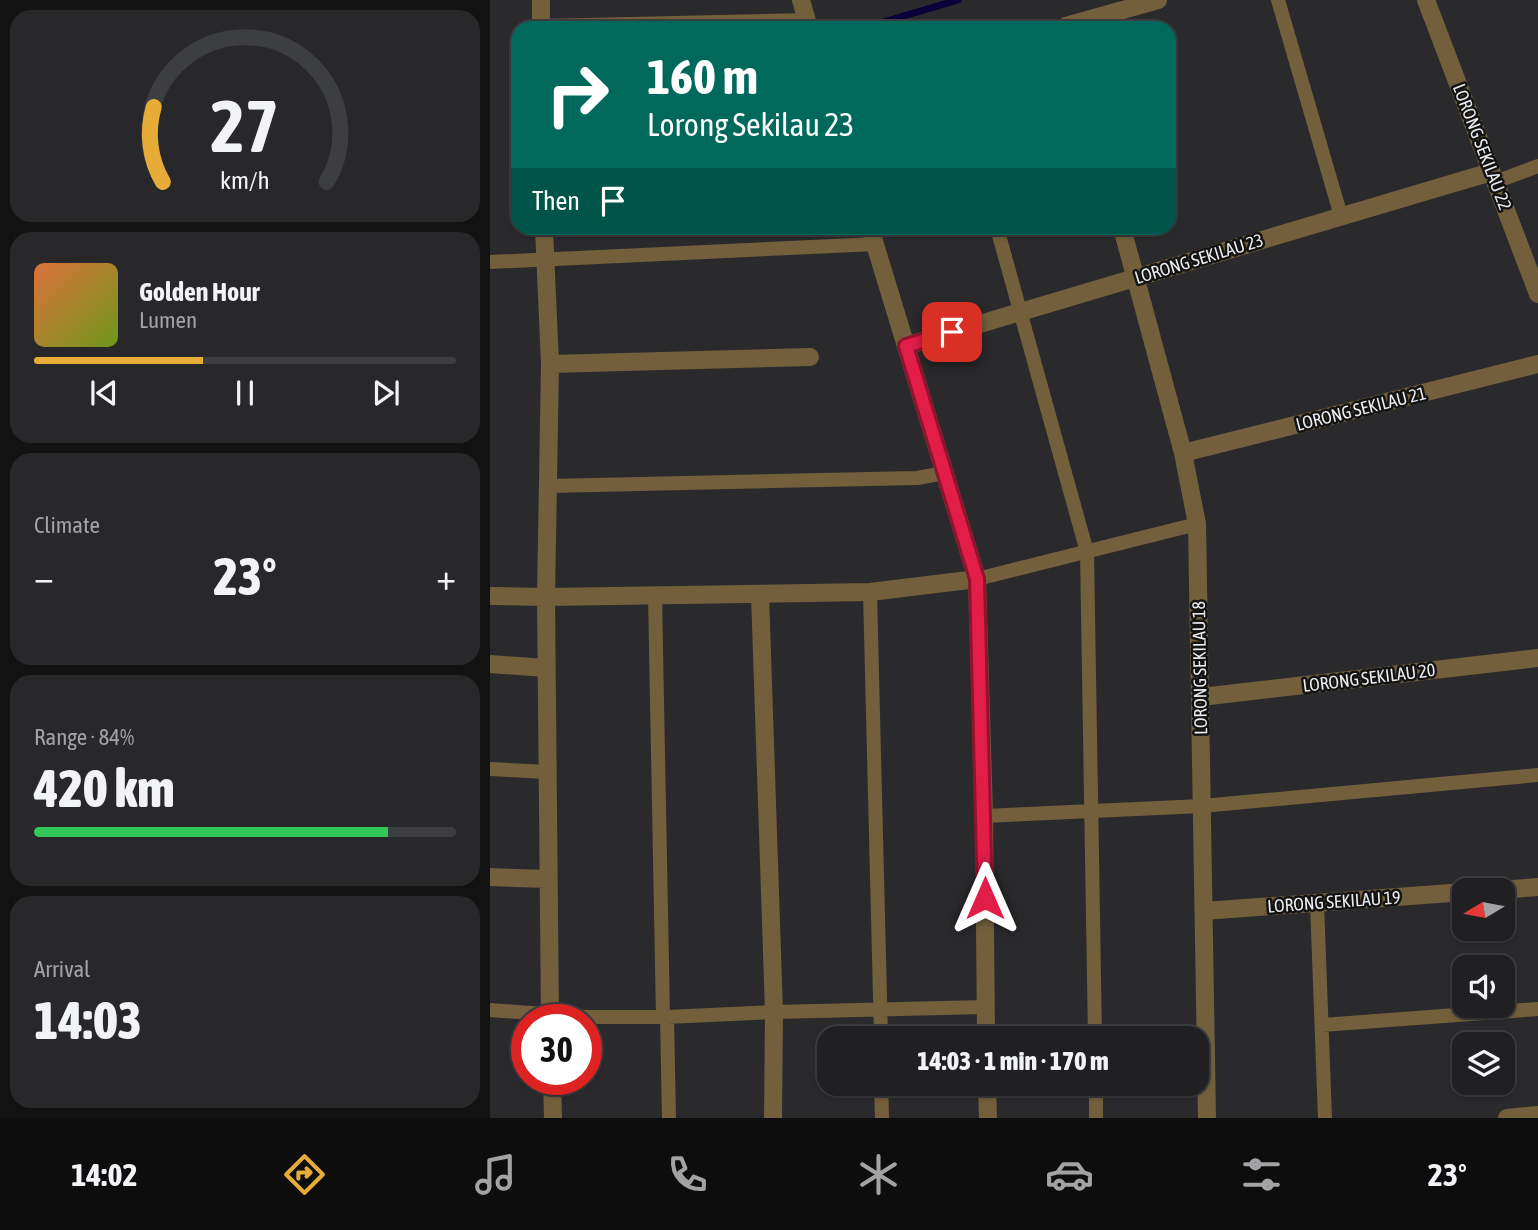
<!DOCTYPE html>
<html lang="en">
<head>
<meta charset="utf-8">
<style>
	:root { --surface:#202022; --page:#28282a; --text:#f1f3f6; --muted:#a2a3a5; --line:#3d3e40; --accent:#e7ac37 }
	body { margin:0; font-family:"Asap Condensed",sans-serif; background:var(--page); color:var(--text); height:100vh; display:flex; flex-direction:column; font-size:26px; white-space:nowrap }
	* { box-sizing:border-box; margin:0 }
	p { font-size:23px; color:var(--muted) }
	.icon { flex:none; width:38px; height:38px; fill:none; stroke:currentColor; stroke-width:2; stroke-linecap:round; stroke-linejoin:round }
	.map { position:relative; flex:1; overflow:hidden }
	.side { display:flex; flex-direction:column; gap:10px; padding:10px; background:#121213; width:490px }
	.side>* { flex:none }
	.hud { position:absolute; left:21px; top:21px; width:665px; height:214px; border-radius:21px; box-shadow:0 2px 5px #0004,0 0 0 2px var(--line); background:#00695c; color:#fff; overflow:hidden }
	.needle { width:46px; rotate:260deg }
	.fabs { position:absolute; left:962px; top:878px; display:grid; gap:14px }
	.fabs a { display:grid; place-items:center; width:63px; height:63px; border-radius:14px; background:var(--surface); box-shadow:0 2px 5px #0004,0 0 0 2px var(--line); font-size:35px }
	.speed { position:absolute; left:21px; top:1004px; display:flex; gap:14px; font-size:35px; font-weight:700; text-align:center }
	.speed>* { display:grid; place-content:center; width:91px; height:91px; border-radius:50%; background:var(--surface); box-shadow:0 2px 5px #0004,0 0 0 2px var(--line); line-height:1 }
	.speed .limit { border:10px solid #d22; background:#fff; color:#111 }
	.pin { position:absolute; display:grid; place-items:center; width:60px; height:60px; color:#fff; margin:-30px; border-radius:14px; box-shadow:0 4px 10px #0006 }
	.me { position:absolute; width:77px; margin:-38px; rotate:0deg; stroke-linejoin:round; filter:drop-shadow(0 0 5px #0008) }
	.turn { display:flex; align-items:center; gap:24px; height:147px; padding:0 21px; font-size:32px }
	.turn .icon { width:91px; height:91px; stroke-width:2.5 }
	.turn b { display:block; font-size:49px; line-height:60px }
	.then { display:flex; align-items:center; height:66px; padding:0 21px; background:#0003; gap:14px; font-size:26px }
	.big { font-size:52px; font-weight:800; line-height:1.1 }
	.side .tile { flex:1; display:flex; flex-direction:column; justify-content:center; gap:10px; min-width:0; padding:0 24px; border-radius:21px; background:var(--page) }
	.side .dial { align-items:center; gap:0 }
	.dial svg { height:182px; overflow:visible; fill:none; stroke:var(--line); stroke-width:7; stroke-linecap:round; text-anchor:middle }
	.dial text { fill:var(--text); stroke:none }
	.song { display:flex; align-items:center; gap:21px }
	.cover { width:84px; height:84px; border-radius:10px; background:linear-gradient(135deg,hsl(20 70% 55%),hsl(80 70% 35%)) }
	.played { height:7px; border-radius:4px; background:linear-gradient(90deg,var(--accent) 40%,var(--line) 40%) }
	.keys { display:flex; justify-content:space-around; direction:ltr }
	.heat { display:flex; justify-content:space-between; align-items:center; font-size:38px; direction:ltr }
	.charge { height:10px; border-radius:5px; background:linear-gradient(90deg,#34c759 84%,var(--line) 0) }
	.trip { position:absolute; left:327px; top:1026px; width:392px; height:70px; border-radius:21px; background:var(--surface); box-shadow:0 2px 5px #0004,0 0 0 2px var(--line); font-weight:800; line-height:70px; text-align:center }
	.menu { display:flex; height:112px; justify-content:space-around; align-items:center; background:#0d0d0e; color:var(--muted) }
	.menu .icon { width:49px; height:49px }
	.menu .current { color:var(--accent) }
	.menu b { font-size:32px; color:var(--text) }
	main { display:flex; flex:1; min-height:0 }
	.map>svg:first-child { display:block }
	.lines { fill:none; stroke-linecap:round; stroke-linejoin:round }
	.stream { stroke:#0b013a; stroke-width:7 }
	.service { stroke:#735f3b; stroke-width:14 }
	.minor { stroke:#735f3b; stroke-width:18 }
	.route-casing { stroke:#92132f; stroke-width:18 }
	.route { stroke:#e11d48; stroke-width:12 }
	.labels { text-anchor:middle; stroke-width:5; stroke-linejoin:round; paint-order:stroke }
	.street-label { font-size:18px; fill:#ebeced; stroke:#131314 }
</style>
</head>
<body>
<main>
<section class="side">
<div class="tile dial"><svg viewBox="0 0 100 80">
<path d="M14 69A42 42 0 1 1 86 69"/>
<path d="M14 69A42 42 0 0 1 10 36" stroke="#e7ac37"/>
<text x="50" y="56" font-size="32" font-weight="700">27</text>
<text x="50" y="72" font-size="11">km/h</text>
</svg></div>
<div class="tile">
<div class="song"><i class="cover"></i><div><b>Golden Hour</b><p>Lumen</p></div></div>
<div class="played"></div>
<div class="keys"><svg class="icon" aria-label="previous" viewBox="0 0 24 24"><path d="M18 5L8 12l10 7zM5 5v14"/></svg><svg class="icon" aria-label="pause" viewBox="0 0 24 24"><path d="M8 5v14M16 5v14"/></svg><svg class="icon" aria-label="next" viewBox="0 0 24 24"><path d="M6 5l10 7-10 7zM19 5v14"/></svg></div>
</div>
<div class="tile"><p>Climate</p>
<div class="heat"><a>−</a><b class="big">23°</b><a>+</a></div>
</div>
<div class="tile"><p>Range · 84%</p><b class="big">420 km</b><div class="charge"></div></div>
<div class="tile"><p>Arrival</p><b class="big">14:03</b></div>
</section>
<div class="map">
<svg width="1048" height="1118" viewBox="0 0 1048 1118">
	<rect width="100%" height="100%" fill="#2a2a2d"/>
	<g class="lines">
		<!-- stream -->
		<path class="stream" d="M373,28l95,-28"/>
		<!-- service -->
		<path class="service" d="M788,0l63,216
			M51,26l266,-6
			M1005,182l43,-16
			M507,228l90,324 8,486
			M0,262l385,-18
			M59,486l368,-8 28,-5
			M487,579l220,-55
			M380,592l11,446
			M165,595l8,422
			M0,769l58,3
			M494,816l218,-10 336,-31
			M827,903l8,215
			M0,1010l95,7h82l107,-5 211,-5
			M177,1017l2,101
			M832,1025l216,-16
			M391,1083l1,35
			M606,1083v35"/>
		<!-- minor -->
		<path class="minor" d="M51,0v28
			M311,0l8,28
			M936,0l112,294
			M577,28l-1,-2 92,-26
			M54,228l6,136 -4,233 4,423
			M380,228l107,351 7,237 2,222
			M632,228l61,225 14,71 10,594
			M416,346l585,-174
			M60,364l260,-7
			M693,453l355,-89
			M270,594l14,418 -1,106
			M0,596l56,1 324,-5 107,-13
			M0,664l56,4
			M711,697l337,-39
			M0,877l57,2
			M996,891l52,-4
			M714,911l261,-19
			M62,1080l1,38
			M497,1083l1,35
			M1017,1118l31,-3"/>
	</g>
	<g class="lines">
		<!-- route casing -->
		<g class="route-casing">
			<path id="route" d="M462,332l-46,14 71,233 8,319"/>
		</g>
		<!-- route -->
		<use href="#route" class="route"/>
	</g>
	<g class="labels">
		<!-- street labels -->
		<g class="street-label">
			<text transform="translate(992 147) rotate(69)" y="6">LORONG SEKILAU 22</text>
			<text transform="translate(709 259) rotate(-17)" y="6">LORONG SEKILAU 23</text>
			<text transform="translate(871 409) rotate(-14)" y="6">LORONG SEKILAU 21</text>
			<text transform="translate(710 668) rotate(-91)" y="6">LORONG SEKILAU 18</text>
			<text transform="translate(879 678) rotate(-7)" y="6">LORONG SEKILAU 20</text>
			<text transform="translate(844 902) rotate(-4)" y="6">LORONG SEKILAU 19</text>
		</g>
	</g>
</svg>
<div class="fabs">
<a><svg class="needle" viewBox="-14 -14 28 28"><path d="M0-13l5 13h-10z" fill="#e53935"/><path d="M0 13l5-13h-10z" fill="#a2a3a5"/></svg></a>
<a><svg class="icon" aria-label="sound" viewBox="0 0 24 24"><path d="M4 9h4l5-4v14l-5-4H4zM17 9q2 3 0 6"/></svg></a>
<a><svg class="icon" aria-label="layers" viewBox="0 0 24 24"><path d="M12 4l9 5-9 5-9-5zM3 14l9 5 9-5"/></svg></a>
</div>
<div class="speed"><div class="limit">30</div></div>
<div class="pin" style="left:462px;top:332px;background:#d93025"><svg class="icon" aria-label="arrive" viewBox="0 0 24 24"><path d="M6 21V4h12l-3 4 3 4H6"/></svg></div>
<svg class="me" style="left:495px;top:898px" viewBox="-20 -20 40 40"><path d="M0-17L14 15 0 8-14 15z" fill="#e11d48" stroke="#fff" stroke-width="4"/></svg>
<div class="trip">14:03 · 1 min · 170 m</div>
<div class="hud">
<div class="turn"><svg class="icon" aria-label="right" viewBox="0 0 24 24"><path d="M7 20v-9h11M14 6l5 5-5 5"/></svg><div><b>160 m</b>Lorong Sekilau 23</div></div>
<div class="then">Then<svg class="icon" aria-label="arrive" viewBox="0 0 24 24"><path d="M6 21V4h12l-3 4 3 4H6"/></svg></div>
</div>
</div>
</main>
<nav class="menu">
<b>14:02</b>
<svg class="icon current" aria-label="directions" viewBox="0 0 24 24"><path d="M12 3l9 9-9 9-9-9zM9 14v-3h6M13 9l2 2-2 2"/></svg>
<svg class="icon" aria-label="music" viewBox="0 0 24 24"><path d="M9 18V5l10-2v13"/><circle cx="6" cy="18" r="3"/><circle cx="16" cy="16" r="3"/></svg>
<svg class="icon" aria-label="phone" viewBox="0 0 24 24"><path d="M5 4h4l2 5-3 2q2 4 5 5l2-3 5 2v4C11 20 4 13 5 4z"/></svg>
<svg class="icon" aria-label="climate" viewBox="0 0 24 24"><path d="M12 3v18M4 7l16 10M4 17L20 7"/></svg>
<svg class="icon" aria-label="car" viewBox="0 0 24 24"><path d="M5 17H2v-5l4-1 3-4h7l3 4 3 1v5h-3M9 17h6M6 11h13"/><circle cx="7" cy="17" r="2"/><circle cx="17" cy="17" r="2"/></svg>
<svg class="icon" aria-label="filters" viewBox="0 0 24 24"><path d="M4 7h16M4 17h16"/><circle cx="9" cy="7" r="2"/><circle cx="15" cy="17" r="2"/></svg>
<b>23°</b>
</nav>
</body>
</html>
